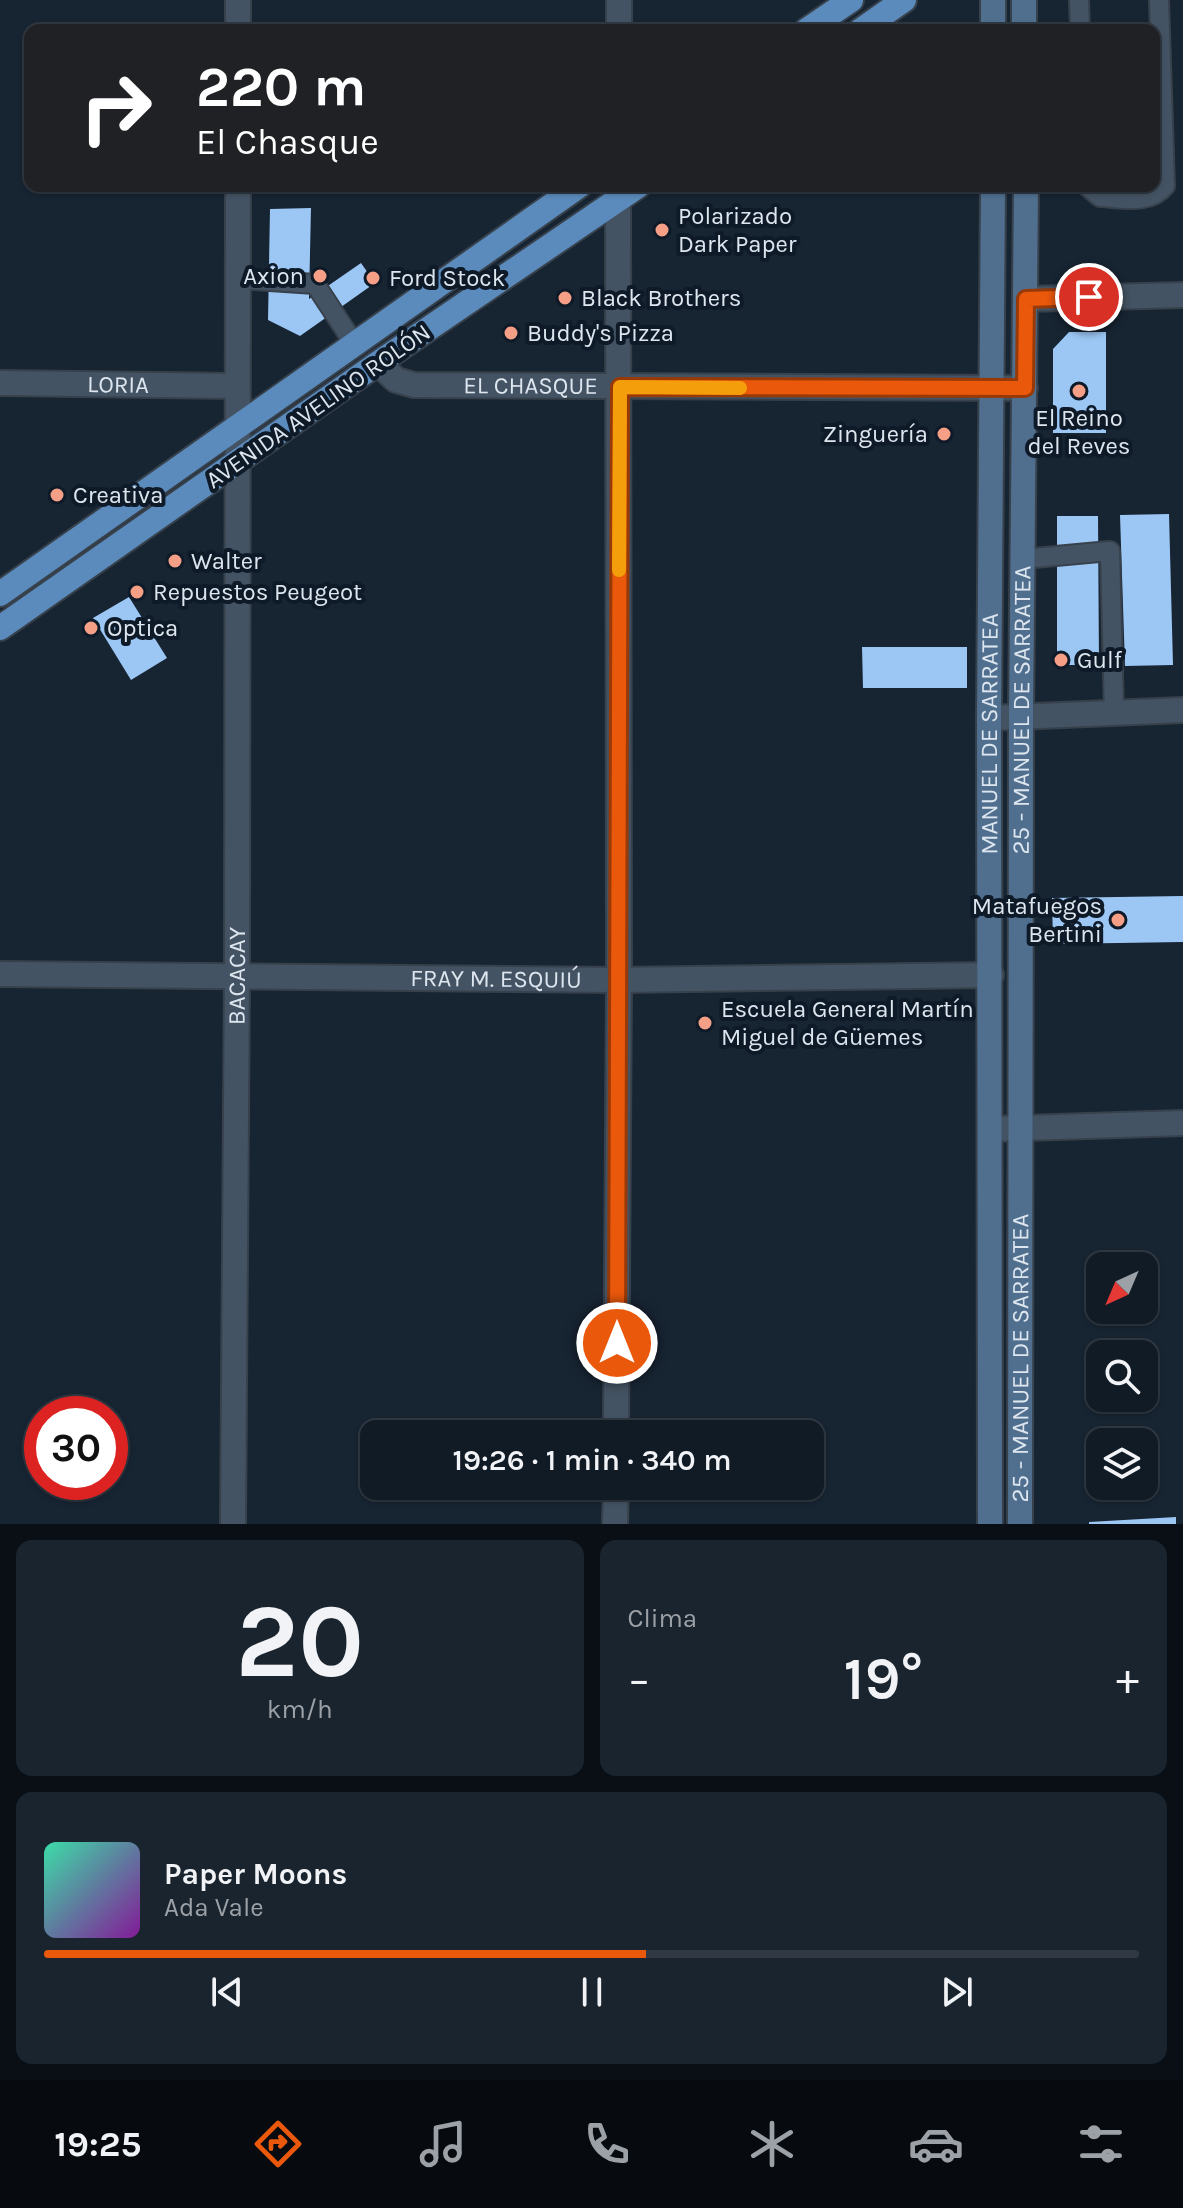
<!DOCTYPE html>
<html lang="es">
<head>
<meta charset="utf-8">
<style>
	:root { --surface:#111b26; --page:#1a242e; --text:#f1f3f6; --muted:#9ca1a7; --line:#303943; --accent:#ea580c }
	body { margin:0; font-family:Karla,sans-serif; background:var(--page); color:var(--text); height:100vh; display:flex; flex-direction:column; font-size:30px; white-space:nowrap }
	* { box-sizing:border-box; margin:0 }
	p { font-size:26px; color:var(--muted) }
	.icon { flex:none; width:44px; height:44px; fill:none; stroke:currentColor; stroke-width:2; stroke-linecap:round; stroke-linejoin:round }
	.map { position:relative; height:1524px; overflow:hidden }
	.panel { display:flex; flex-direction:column; gap:16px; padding:16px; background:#090f15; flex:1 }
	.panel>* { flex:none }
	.top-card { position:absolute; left:24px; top:24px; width:1136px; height:168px; border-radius:16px; box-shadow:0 2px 6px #0004,0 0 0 2px var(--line); background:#202124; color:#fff; overflow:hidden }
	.needle { width:52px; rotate:224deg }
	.controls { position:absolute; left:1086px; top:1252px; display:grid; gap:16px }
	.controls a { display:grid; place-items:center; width:72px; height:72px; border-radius:16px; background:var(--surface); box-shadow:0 2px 6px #0004,0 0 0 2px var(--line); font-size:40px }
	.speed { position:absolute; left:24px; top:1396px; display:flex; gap:16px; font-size:40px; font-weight:700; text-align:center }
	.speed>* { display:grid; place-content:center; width:104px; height:104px; border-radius:50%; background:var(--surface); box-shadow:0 2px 6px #0004,0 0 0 2px var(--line); line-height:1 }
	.speed .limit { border:12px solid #d22; background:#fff; color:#111 }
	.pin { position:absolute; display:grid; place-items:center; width:68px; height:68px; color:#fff; margin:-34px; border:4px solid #fff; border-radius:50%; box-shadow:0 2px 8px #0007 }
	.me { position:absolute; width:88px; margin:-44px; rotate:0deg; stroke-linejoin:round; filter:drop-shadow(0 0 6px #0008) }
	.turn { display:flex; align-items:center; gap:28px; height:168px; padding:0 40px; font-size:36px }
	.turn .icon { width:104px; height:104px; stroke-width:2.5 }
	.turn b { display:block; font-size:56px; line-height:68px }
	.big { font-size:60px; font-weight:600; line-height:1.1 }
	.panel .card { flex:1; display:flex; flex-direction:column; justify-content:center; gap:12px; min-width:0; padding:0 28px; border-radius:16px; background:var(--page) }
	.panel .dial { align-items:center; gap:0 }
	.dial b { font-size:104px; line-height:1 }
	.song { display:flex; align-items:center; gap:24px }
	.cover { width:96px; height:96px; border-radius:12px; background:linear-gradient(135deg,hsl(160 70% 55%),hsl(290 70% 35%)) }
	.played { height:8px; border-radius:4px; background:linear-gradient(90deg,var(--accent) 55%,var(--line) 55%) }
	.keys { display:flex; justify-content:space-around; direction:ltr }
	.heat { display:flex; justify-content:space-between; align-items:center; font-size:44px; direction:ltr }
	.panel .tiles { flex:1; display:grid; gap:16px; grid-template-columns:1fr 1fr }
	.card:last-child { grid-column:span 2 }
	.trip { position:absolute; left:360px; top:1420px; width:464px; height:80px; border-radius:16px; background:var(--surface); box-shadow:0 2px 6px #0004,0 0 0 2px var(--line); font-weight:600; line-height:80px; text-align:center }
	.tabs { display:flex; height:128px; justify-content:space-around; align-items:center; background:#070b0f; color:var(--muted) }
	.tabs .icon { width:56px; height:56px }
	.tabs .current { color:var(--accent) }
	.tabs b { font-size:36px; color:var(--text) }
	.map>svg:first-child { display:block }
	.building { fill:#9cc7f5 }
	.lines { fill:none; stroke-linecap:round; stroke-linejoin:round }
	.lane-casing { stroke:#37414c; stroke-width:22 }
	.street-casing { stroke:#37414c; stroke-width:28 }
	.secondary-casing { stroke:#37414c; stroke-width:28 }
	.primary-casing { stroke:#37414c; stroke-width:28 }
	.lane { stroke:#445363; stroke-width:18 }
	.street { stroke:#445363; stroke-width:24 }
	.secondary { stroke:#506f8f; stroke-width:24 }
	.primary { stroke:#5b8bbc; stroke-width:24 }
	.route-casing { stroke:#983908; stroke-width:20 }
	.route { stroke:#ea580c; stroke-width:14 }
	.slow { stroke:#f59e0b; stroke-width:14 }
	.poi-dot { fill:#f49f86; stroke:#0e1a28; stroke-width:3 }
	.labels { text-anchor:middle; stroke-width:8; stroke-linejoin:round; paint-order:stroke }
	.poi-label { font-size:24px; fill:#dde6ef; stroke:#0e1a28; text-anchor:start }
	.street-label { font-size:24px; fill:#dde6ef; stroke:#0e1a28 }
</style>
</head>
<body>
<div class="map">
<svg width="1183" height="1524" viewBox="0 0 1183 1524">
	<rect width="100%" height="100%" fill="#172432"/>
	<!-- building -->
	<path class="building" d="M311,208l-2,91 52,-36 14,20 -75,53 -32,-16 2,-111z
		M1069,332h37v101h-53v-84z
		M1169,514l4,151 -48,1 -5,-151z
		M1057,516h41l1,149h-42z
		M129,597l38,61 -36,22 -38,-62z
		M862,647h105v41h-104z
		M1183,896v46l-130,2 -1,-46z
		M1176,1517v7h-87v-2z"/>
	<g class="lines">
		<!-- lane casing -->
		<g class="lane-casing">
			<path id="lane" d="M1079,0l1,30
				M1087,186l13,11c22,1 50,8 65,-11l-6,-186
				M238,279l77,5 40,61
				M1023,559l87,-8 4,161"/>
		</g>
		<!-- street casing -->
		<g class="street-casing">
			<g id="street">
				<path d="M238,30v-30"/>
				<path d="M619,30v-30"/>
				<path d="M1026,299l157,-4"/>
				<path id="s1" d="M378,363l18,17 18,5 611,3"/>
				<path id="s2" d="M0,383l237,3"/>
				<path d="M989,718l194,-8"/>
				<path id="s3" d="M0,974l619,6 372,-5"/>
				<path d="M991,1129l192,-6"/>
				<path d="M616,1434l3,-454 -1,-794"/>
				<path id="s4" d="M233,1524l4,-549 1,-789"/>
				<path d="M615,1524l1,-38"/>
			</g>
		</g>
		<!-- secondary casing -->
		<g class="secondary-casing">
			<g id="secondary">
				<path d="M1024,0v30"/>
				<path d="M993,30v-30"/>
				<path id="s5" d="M990,1524l-1,-806 4,-532"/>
				<path id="s6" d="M1020,1524l1,-808 5,-530"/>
			</g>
		</g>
		<!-- primary casing -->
		<g class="primary-casing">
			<path id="primary" d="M807,30l44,-30
				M861,30l43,-30
				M0,594l579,-408
				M0,628l378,-265 260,-177"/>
		</g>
		<!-- lane -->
		<use href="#lane" class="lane"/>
		<!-- street -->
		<use href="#street" class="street"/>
		<!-- secondary -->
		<use href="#secondary" class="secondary"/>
		<!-- primary -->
		<use href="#primary" class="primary"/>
	</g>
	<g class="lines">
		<!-- route casing -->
		<g class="route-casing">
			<path id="route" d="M617,1343l3,-956 405,1 1,-89 63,-2"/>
		</g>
		<!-- route -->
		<use href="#route" class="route"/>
		<!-- slow -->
		<path class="slow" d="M619,570l1,-183 120,1"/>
	</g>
	<!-- markers -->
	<g class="poi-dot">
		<circle cx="662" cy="230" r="8"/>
		<circle cx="320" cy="276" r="8"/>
		<circle cx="373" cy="278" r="8"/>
		<circle cx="565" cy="298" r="8"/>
		<circle cx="511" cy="333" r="8"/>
		<circle cx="1079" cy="391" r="8"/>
		<circle cx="944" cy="434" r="8"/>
		<circle cx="57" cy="495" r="8"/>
		<circle cx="175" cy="561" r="8"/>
		<circle cx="137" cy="592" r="8"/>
		<circle cx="91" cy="628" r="8"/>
		<circle cx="1061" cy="660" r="8"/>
		<circle cx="1118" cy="920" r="8"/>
		<circle cx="705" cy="1023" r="8"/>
	</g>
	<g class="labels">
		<!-- poi labels -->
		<g class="poi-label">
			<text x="678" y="224">Polarizado<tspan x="678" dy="28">Dark Paper</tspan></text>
			<text x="304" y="284" text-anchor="end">Axion</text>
			<text x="389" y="286">Ford Stock</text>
			<text x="581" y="306">Black Brothers</text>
			<text x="527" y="341">Buddy's Pizza</text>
			<text x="1079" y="426" text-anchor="middle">El Reino<tspan x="1079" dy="28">del Reves</tspan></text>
			<text x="928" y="442" text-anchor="end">Zinguería</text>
			<text x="73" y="503">Creativa</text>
			<text x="191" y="569">Walter</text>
			<text x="153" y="600">Repuestos Peugeot</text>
			<text x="107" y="636">Optica</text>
			<text x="1077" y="668">Gulf</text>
			<text x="1102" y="914" text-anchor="end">Matafuegos<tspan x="1102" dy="28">Bertini</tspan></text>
			<text x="721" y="1017">Escuela General Martín<tspan x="721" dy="28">Miguel de Güemes</tspan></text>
		</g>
		<!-- street labels -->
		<g class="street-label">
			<text dy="8" stroke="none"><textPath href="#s2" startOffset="118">LORIA</textPath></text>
			<text dy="8" stroke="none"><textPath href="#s1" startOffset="160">EL CHASQUE</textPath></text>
			<text transform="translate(318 406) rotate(-35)" y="8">AVENIDA AVELINO ROLÓN</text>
			<text dy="8" stroke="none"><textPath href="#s6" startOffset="814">25 - MANUEL DE SARRATEA</textPath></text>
			<text dy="8" stroke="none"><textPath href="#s5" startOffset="790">MANUEL DE SARRATEA</textPath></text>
			<text dy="8" stroke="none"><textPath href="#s4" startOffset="548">BACACAY</textPath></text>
			<text dy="8" stroke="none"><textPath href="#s3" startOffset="496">FRAY M. ESQUIÚ</textPath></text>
			<text dy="8" stroke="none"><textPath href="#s6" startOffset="166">25 - MANUEL DE SARRATEA</textPath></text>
		</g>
	</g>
</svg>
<div class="controls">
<a><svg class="needle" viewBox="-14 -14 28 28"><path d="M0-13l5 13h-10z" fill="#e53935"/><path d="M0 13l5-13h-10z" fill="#9ca1a7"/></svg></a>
<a><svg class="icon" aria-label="search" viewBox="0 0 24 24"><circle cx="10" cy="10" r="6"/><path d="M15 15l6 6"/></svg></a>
<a><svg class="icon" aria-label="layers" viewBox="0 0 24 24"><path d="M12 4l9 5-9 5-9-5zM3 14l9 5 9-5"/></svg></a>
</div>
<div class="speed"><div class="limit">30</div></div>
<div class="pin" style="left:1089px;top:297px;background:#d93025"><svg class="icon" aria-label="arrive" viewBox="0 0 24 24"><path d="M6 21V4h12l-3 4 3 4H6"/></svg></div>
<svg class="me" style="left:617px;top:1343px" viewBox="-20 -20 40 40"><circle r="17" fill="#ea580c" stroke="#fff" stroke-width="3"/><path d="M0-11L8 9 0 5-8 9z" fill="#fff"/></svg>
<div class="trip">19:26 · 1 min · 340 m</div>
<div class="top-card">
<div class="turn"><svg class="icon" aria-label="right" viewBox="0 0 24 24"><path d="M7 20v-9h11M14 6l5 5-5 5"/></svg><div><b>220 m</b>El Chasque</div></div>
</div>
</div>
<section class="panel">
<div class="tiles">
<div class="card dial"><b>20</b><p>km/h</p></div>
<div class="card"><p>Clima</p>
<div class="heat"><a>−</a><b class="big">19°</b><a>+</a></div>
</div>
<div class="card">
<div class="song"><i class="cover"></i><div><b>Paper Moons</b><p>Ada Vale</p></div></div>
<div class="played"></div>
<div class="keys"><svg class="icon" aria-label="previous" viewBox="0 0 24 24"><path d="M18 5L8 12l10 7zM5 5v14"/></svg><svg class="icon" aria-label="pause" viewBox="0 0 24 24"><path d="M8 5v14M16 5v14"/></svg><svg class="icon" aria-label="next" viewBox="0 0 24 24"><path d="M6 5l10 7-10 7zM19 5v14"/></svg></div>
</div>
</div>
</section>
<nav class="tabs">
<b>19:25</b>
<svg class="icon current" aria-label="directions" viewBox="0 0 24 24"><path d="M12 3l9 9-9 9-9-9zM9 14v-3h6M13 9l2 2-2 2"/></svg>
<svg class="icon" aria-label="music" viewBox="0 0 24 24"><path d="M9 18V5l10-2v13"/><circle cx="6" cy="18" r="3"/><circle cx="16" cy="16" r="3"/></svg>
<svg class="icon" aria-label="phone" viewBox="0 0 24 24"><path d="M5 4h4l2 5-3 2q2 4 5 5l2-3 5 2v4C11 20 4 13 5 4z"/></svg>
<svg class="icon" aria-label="climate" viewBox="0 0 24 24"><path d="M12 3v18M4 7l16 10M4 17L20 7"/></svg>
<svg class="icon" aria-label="car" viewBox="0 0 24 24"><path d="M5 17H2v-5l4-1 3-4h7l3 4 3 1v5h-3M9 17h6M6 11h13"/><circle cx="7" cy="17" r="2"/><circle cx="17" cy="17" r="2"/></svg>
<svg class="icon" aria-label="filters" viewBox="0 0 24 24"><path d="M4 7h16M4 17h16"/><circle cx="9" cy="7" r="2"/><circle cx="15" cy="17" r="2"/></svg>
</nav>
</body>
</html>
